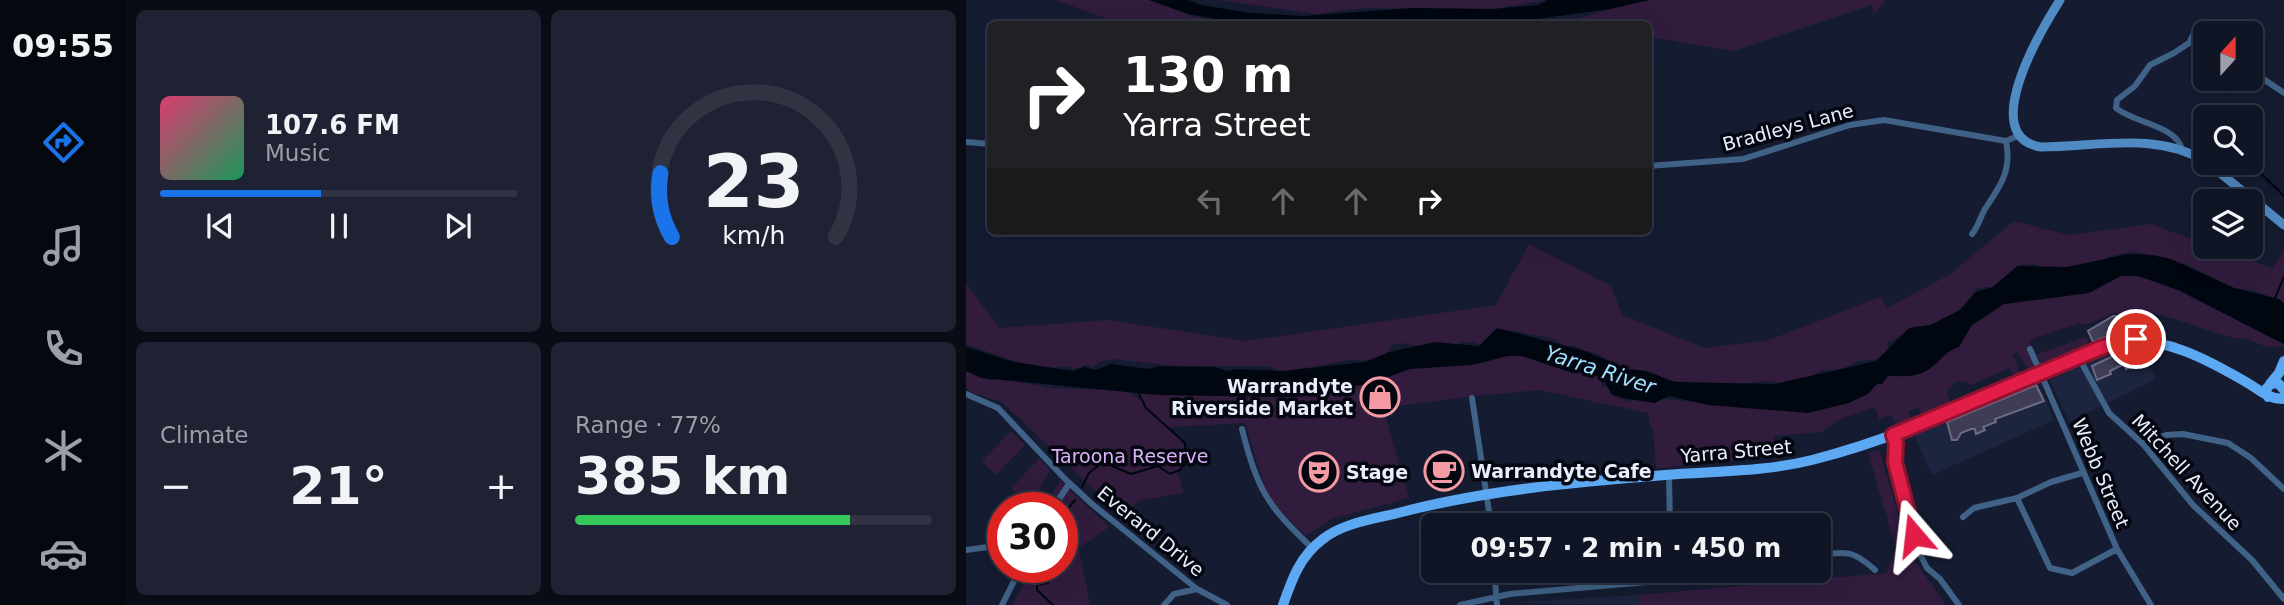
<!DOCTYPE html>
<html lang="en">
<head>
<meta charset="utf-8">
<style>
	:root { --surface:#101525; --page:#1e2232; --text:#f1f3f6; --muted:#9c9fa7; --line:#303442; --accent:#1a73e8 }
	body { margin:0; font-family:"DejaVu Sans",sans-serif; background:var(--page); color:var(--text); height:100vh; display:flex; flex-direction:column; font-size:26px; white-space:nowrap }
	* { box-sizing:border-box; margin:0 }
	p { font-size:23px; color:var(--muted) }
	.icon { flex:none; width:38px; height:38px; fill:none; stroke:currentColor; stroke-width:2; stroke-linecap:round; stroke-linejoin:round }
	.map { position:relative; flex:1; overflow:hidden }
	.sheet { display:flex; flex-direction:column; gap:10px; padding:10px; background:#090c14; width:840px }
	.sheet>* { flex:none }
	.guide { position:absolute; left:21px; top:21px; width:665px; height:214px; border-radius:10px; box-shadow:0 7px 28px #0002,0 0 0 2px var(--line); background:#202124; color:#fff; overflow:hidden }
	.needle { width:46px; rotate:21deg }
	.controls { position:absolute; left:1227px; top:21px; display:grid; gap:14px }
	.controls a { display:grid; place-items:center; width:70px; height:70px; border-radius:10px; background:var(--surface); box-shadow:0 7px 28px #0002,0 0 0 2px var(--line); font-size:35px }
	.speed { position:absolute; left:21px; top:492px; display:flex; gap:14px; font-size:35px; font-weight:700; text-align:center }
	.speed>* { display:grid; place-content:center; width:91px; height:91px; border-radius:50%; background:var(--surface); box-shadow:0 7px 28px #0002,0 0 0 2px var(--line); line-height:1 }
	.speed .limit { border:10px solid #d22; background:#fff; color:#111 }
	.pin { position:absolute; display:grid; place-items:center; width:60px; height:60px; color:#fff; margin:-30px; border:4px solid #fff; border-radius:50%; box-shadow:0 2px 7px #0007 }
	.me { position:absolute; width:77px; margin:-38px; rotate:343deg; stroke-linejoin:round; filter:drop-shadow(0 0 5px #0008) }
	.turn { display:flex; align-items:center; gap:24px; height:147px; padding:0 21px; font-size:32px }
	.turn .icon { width:91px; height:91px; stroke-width:2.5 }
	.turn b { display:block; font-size:49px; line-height:60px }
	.lanes { display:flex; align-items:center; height:66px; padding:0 21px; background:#0003; justify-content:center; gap:35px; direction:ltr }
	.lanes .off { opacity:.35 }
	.big { font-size:52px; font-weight:800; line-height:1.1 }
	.sheet .card { flex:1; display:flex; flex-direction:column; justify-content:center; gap:10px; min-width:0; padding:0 24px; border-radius:10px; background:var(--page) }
	.sheet .dial { align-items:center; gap:0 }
	.dial svg { height:182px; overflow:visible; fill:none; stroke:var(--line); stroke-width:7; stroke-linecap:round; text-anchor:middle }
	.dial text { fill:var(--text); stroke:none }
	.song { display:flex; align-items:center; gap:21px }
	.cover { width:84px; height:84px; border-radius:10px; background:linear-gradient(135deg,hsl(340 70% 55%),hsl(150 70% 35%)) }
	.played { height:7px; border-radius:4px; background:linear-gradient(90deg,var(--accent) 45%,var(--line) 45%) }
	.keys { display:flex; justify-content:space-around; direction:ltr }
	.heat { display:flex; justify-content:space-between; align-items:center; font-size:38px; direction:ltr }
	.charge { height:10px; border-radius:5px; background:linear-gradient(90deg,#34c759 77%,var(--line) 0) }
	.sheet .tiles { flex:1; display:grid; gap:10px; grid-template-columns:repeat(2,1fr) }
	.trip { position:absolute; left:455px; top:513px; width:410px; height:70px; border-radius:10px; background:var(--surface); box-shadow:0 7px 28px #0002,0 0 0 2px var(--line); font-weight:800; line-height:70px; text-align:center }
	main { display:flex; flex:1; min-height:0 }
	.dock { display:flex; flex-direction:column; width:126px; justify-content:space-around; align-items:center; background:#06080f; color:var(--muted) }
	.dock .icon { width:49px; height:49px }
	.dock .on { color:var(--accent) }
	.dock b { font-size:32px; color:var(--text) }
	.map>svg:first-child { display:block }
	.built { fill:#1d243f }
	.green { fill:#311c3e }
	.water { fill:#000710 }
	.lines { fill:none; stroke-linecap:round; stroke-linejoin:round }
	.stream { stroke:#000710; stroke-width:2 }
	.building { fill:#3f3c55; stroke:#6d6a85; stroke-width:2 }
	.minor { stroke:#3f6286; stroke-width:6 }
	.secondary { stroke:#508ac3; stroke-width:9 }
	.primary { stroke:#5ca8f3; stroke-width:10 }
	.route-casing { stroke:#92132f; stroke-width:18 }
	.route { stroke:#e11d48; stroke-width:12 }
	.labels { text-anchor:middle; stroke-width:7; stroke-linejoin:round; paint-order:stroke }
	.street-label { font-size:19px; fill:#e9eefd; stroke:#050710 }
	.poi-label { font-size:19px; font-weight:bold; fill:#e9eefd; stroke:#050710; text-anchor:start }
	.park-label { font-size:19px; fill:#dab2f6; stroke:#050710 }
	.water-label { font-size:21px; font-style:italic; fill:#a0dffe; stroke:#050710 }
</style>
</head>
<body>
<main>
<nav class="dock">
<b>09:55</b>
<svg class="icon on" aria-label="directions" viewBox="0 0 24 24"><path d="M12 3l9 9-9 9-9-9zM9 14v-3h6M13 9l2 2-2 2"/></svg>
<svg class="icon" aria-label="music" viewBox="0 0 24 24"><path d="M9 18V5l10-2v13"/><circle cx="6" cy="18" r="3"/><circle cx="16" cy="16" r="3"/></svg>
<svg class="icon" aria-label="phone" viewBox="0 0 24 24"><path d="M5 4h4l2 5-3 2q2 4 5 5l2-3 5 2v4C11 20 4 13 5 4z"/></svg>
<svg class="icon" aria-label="climate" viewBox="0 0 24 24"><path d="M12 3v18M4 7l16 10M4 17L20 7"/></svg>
<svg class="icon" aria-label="car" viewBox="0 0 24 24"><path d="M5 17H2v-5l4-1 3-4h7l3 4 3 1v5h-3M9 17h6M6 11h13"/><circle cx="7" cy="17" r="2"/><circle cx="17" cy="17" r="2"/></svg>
</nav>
<section class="sheet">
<div class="tiles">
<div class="card">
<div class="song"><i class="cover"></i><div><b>107.6 FM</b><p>Music</p></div></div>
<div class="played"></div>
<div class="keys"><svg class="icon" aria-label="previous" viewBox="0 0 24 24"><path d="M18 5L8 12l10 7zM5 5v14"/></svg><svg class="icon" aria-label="pause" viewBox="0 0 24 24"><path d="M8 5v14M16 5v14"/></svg><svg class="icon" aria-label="next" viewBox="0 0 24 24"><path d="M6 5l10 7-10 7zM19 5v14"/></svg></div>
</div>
<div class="card dial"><svg viewBox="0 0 100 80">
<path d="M14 69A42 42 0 1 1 86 69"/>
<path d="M14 69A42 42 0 0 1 9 41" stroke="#1a73e8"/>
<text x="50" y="56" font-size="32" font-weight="700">23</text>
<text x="50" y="72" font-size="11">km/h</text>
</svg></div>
<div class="card"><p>Climate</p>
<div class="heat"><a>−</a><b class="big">21°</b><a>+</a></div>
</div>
<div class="card"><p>Range · 77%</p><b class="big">385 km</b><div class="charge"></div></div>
</div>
</section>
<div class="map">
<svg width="1318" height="605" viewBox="0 0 1318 605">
	<rect width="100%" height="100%" fill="#151c31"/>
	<!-- built -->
	<path class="built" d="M1176,349l14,30 -87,43 -19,-42 61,-27z
		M1070,383l3,1 15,36 -122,55 -18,-40z
		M673,595l1,10 -131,-2z"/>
	<!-- green -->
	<path class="green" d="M89,0h98l38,16 41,8h-111z
		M254,0h326l-58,10 -122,-2 -51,6z
		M678,0h242l-13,16 -1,-11 -139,46 -84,-14 -1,-13h-179l106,-5z
		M1048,221l55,14 82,-11 54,20v3h8l59,21 12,-17v52l-28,-12 -22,-3 -46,-23 -54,-14 -24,5 -16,9 -50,4 -10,-5 -14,1 -28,22 -16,1c-8,16 -22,25 -35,37l-24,1 -30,17 2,7 -9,9 -22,2 -17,9h-20l-9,6 -25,5 -3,4 -14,-4 -47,4 -59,-5 -44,-12 -22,-14 -16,-4 -7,-5 -10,1 -10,-7 -46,-9 -19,4 -10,12 -3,-4h-16l-9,5h-29l-22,-4 -7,1 -8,10 -13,7 -25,-1 -64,12 -17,-6h-93l-61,-7 -14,3 -7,6 -3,-4 -16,5 -4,-3 -22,2 -33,-7 -48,-17v-61l33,45 109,-8 137,21 251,-36 33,-61 82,42 11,29 82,33 65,-8 111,-43 7,11 62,-33z
		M1151,276c60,-4 113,46 167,68l-1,2c-23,3 -18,-2 -37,-7 -5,-2 -11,0 -16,-2 -27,-8 -51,-18 -79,-24l-3,15 -13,-4 -11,7 -8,-19 -31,13 -5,-2 -51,17 7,15 50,-18 3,7 -61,25 -10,-17 -5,3 7,18 -5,6 -5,-11 -39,17 -7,-4 -9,1 -8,9 4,14 -29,11 -3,-8 -11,3 4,10 -16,4 -4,-10 -13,4 -4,-12 -35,12 -18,13 -48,4 2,21 -120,11 -3,-39 -3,-3 -2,-13 -109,-23 -73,7 -83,11 26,90 -78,21 -25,17 -39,-40 -22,-73 -75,4 15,20 -1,22 -6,4 6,20 -46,8 -16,15 -120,-114 -29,-9 -7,-5v-17l23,9 13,-1 50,9 77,3 10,9 3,-7 111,1 19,3 95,-13 38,-15 80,-6 22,-9 12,3 10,-6 25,15 47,12v7l7,3 3,7 19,7 5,-5 22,4 5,-2 30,3 187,-18 9,-8h22l16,-5 23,-21 5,-1 18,-24 32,-21 84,-11z
		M45,431l14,14 -29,30 -14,-14z
		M913,450l31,104 36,51h-306l-1,-10 247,-22 10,-25 -28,-95z
		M73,459l11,11 -20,36 -19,-18z
		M94,480l49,47 -30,21 11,57h-78l21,-38h29v-59l-17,-1z"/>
	<!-- water -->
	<path class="water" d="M183,0h40l11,5 51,8 52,3 110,-8 80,1 45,-4 9,-5h103l-40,9 -110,15h-257l-55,-10z
		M1162,254l24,1 19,4 63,29 45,11 5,4v41l-106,-54 -40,-14h-17l-32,17 -85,11 -32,21 -13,22c-15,5 -15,11 -27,20 -13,11 -29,9 -44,9l-6,8h-5l-9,10 -19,9 -41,10 -100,-8 -39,-9 -14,7 -33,-5 -10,-4 -7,-12 -8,-6 -13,-5 -11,2 -51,-17h-14l-36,9 -62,4 -39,14 -77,14 -136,-2 -177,-17 -15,-7v-24l48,15 59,9 11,-4 12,3 15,-6 38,5 11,-3 56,1 10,4 10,-2 47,2 82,-9 24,-10 46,-10 44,4 18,-18 88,23 42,18 19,2 29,11 100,2 101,-23 33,-33 21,-3 30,-15 16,-18 17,-5 24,-21 50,1z"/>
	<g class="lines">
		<!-- stream -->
		<path class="stream" d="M1284,163l34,33
			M1309,298l9,-21
			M116,487l7,-14 14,-11 28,12 27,-8 12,8 10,-4 6,-7 -1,-20 -39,-35 -7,-14
			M96,516l13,-16
			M87,605l-16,-15v-5l11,-2 6,-16"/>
	</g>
	<!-- building -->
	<path class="building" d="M1147,316h5l5,14 -30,12 -5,-11z
		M1170,350l4,12 -14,7 -2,-5 -14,7 1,3 -14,6 -5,-14 27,-13z
		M1070,385l8,16 -49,18 1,3 -13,5 2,3 -9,4 -1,-5h-4l-10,4 -4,7h-5l-5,-18z"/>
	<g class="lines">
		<!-- minor -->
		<path class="minor" d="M1284,75l15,5 19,13
			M0,142l24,2
			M1216,149c-7,-24 -48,-26 -66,-41l1,-8 18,-14 15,-21 24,-12 15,-10 4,-8 10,-5 9,3
			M682,166l95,-7 107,-34 34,-5 122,21 12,-5
			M1006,234c7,-8 8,-17 13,-25 16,-24 27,-39 21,-68
			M1064,349l87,200 34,56
			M1113,358l30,55 34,31 50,61 59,55 32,39
			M0,394l32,14 68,72 26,24 105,85 30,16
			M506,398l19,127
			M276,429c15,61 25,76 70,119
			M927,435l3,9 -1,18 10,47 16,47 6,12 13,11 19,26
			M1177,444l23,-9 17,-1 45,9 23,15 33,31
			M703,475l1,50
			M1051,498l33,70 22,5 45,-24
			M87,508l16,-24
			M997,517l11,-9 43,-10 34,-16 31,-9
			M0,550l37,-5
			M852,556c29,-5 35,-6 57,14
			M528,570l3,35
			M36,605l19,-38
			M198,605l10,-11 23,-5
			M494,605l50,-11 149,-13 9,-7 39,-4"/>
		<!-- secondary -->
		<path class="secondary" d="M1094,0c-19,30 -83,137 -19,147 57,0 113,-16 164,14
			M1242,163l76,62"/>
		<!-- primary -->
		<path class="primary" d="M1304,384l9,-11 5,-12
			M1302,397l-2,-8 6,-6 7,1 5,6
			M317,605c9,-26 17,-49 40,-66 20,-16 51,-20 75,-26 88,-23 177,-31 267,-38 49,-4 99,-3 147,-15 107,-27 204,-79 306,-118 45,-7 90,18 128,40 14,8 21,17 38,17"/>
	</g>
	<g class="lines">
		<!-- route casing -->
		<g class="route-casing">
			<path id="route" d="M948,535l-19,-73 1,-18 -3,-9 205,-86 20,-7 18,-3"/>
		</g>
		<!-- route -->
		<use href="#route" class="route"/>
	</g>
	<!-- icons -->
	<defs>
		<g id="shop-ring" transform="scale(2.0125)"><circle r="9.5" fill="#050710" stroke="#f49aa5" stroke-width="1.5"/><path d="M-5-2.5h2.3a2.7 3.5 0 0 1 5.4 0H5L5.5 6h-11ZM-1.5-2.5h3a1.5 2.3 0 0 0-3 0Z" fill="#f49aa5"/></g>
		<g id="cafe-ring" transform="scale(2.0125)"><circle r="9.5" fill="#050710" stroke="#f49aa5" stroke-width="1.5"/><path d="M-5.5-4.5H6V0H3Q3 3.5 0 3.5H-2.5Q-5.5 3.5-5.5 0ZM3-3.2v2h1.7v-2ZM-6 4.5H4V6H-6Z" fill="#f49aa5"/></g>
		<g id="theatre-ring" transform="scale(2.0125)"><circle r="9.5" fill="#050710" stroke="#f49aa5" stroke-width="1.5"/><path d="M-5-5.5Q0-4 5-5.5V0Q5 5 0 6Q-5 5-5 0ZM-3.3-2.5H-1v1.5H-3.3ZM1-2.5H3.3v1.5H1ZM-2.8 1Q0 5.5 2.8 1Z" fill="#f49aa5"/></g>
	</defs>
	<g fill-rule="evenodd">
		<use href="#shop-ring" x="414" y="397"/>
		<use href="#cafe-ring" x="478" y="471"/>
		<use href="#theatre-ring" x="353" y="472"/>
	</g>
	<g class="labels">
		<!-- street labels -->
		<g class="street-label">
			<text transform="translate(822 127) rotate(-15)" y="7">Bradleys Lane</text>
			<text transform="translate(770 451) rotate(-5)" y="7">Yarra Street</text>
			<text transform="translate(1221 472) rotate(47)" y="7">Mitchell Avenue</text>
			<text transform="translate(1135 473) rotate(67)" y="7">Webb Street</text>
			<text transform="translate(185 531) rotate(39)" y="7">Everard Drive</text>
		</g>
		<!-- poi labels -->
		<g class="poi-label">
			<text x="387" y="393" text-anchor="end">Warrandyte<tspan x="387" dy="22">Riverside Market</tspan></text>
			<text x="505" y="478">Warrandyte Cafe</text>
			<text x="380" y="479">Stage</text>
		</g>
		<!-- park labels -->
		<g class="park-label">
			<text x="164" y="463">Taroona Reserve</text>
		</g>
		<!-- water labels -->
		<g class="water-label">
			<text transform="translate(634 370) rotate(18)" y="7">Yarra River</text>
		</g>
	</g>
</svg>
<div class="controls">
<a><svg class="needle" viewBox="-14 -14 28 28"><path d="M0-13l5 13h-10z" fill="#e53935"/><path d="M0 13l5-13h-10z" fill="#9c9fa7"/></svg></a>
<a><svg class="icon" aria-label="search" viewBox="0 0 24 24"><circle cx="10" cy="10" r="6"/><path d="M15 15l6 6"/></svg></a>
<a><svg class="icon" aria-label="layers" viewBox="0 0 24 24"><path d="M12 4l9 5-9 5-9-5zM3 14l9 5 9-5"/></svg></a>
</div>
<div class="speed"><div class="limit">30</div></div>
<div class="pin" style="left:1170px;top:339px;background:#d93025"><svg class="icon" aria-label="arrive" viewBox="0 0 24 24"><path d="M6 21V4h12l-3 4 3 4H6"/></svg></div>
<svg class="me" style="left:948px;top:535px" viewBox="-20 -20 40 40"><path d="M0-17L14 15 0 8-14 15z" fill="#e11d48" stroke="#fff" stroke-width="4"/></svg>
<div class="trip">09:57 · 2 min · 450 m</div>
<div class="guide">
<div class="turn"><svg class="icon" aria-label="right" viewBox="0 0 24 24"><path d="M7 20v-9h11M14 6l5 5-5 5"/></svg><div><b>130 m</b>Yarra Street</div></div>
<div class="lanes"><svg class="icon off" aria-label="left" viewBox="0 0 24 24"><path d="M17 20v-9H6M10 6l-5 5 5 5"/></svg><svg class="icon off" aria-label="ahead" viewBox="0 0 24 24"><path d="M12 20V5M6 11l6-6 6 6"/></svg><svg class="icon off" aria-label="ahead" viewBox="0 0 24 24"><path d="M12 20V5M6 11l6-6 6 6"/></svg><svg class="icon" aria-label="right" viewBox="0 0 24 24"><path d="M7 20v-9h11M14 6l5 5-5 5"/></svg></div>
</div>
</div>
</main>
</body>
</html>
